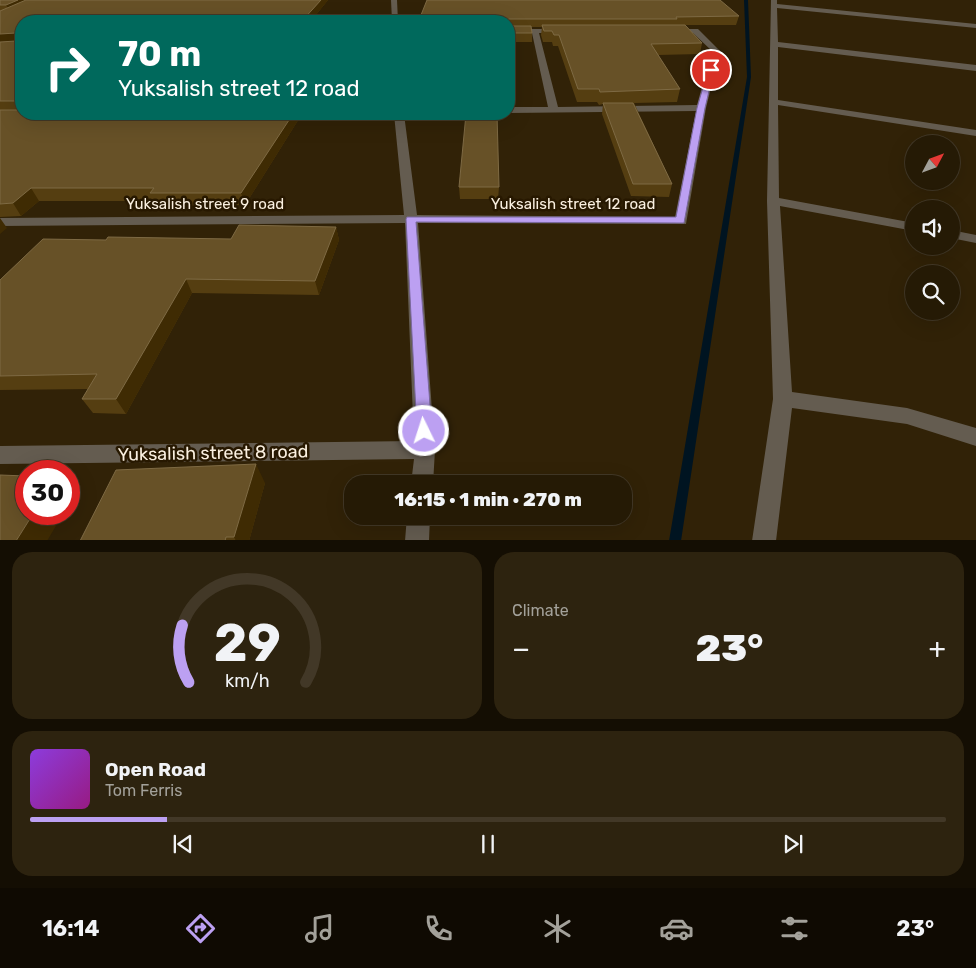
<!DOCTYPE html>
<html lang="en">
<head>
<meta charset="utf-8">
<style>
	:root { --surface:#251a05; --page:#2d230f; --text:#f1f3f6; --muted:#a3a19a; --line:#423827; --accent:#bca0f2 }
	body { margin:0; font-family:Rubik,sans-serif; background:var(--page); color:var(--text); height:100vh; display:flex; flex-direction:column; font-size:19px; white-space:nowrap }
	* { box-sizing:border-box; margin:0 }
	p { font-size:16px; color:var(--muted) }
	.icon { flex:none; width:28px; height:28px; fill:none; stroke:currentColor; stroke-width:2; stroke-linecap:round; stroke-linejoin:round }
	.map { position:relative; height:540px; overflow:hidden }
	.sheet { display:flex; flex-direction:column; gap:12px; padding:12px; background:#140e03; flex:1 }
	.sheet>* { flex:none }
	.top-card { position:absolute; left:15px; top:15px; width:500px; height:105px; border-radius:20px; box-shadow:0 5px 20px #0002,0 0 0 1px var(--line); background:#00695c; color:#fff; overflow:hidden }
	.needle { width:32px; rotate:49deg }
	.fabs { position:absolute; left:905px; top:135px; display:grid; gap:10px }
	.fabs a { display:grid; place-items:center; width:55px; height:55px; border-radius:50%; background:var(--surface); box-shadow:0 5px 20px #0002,0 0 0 1px var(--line); font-size:25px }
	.speed { position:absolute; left:15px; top:460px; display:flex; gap:10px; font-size:25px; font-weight:700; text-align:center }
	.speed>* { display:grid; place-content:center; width:65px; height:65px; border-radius:50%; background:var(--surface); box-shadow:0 5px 20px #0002,0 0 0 1px var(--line); line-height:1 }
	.speed .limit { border:8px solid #d22; background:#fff; color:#111 }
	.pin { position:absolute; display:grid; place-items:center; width:42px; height:42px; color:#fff; margin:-21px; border:2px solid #fff; border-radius:50%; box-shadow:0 1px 5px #0007 }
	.me { position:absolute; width:55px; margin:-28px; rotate:356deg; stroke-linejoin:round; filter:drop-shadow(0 0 4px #0008) }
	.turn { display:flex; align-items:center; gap:18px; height:105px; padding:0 20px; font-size:22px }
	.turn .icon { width:65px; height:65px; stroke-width:2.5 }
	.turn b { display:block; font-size:35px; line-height:42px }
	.big { font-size:38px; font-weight:800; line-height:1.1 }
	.sheet .card { flex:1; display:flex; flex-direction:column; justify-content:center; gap:8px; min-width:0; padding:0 18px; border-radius:20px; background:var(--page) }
	.sheet .dial { align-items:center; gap:0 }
	.dial svg { height:130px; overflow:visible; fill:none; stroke:var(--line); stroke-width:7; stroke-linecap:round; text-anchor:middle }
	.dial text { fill:var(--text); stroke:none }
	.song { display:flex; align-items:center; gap:15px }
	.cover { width:60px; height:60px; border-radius:8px; background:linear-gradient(135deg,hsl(270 70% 55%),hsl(310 70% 35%)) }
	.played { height:5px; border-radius:2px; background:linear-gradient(90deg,var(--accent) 15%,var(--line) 15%) }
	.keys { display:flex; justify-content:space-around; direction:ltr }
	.heat { display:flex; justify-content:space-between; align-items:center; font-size:28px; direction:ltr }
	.sheet .tiles { flex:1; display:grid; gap:12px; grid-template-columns:1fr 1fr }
	.card:last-child { grid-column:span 2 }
	.trip { position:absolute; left:344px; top:475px; width:288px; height:50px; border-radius:20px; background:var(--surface); box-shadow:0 5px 20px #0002,0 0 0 1px var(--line); font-weight:800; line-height:50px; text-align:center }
	.tabs { display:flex; height:80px; justify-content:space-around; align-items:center; background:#0f0a02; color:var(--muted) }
	.tabs .icon { width:35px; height:35px }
	.tabs .active { color:var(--accent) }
	.tabs b { font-size:22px; color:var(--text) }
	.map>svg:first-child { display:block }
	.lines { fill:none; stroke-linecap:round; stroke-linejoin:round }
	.stream { fill:#001421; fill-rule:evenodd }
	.street { fill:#645c50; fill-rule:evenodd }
	.wall { fill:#553e11 }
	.shaded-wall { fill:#3f2b03 }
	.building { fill:#675127; stroke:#7e6a44 }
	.route { fill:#bca0f2; stroke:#7a689d }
	.labels { text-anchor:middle; stroke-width:5; stroke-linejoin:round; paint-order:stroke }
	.street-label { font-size:15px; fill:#faf0e0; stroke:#271800 }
	.near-street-label { font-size:18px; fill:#faf0e0; stroke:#271800 }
</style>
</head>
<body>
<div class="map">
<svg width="976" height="541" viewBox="0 0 976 541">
	<rect width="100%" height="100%" fill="#312207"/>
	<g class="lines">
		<!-- stream -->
		<path class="stream" d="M744,0h4l3,77 -70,464h-12l78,-464z"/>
		<!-- street -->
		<path class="street" d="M391,0h6l1,21h-6z
			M771,0h6v4l199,20v4l-199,-20 1,34 198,23v6l-198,-24v53l198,30v6l-198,-31 1,93 135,25v8l-134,-25 12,186 115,16 69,20v18l-69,-22 -115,-16 -16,133h-24l21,-142 -6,-198z
			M509,29h52l4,2 -4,2h-22l19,74 139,-2 15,-54 -19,-18h-22l-4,-2 4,-2h27l22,22 -14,57 -20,116 -268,-1 17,227 -2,34h-22l3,-25 -414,5v-18l414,-5 -9,-218 -405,3v-8l404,-3 -10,-101h10l13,101 258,2 21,-106 -187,2v-6h39l-16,-74h-23z
			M951,230l25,5v8l-25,-5z
			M407,516h23l-1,25h-24z"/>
	</g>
	<!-- wall -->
	<path class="wall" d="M0,0h328l-17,21h-290v93h281l-57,91 -90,1 -2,-5h-114l-18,15 -21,1z
		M421,15l318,1 -3,9h-51l17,18 -2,11 -42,1 22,34 -3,13 -43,1 38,81 -3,13 -38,-1 -29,-82 1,-10 -4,1 -2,-3h-20l-19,-56h-5l-1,-4h-9l-2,-7 1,-8h-11l1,6v9h-23v-21h-88z
		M459,187h40l-1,12h-38z
		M336,227l3,13 -20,55 -127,-2 -66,121 -33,-1 -11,-14 6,-10 -88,1v-110l106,-40 125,-1z
		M265,483l-16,58h-169z"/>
	<!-- shaded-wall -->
	<path class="shaded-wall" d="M18,0h23l-30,13 -5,-8z
		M321,0h7l-17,21h-9z
		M16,33l5,9 -21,2v-10z
		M293,114h9l-57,91 -4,-12z
		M31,188l8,13 -18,15 -8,-13z
		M0,218l7,10 -7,6z
		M336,227l3,13 -20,55 -4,-14z
		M186,279l6,14 -66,121 -10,-15z
		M256,464l9,19 -16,58h-13l-2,-4z
		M69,489l6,6 -6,10z
		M33,514h30l-16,27h-31z"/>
	<!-- building -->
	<path class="building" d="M0,0h18l-12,5h-6z
		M26,0h295l-19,21h-281v80h-21v-59l16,-1 2,-2 -2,-6 -16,1v-23z
		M427,0h293l19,16 -63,1 1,2h-168l-2,2h-71l2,-5 -17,-1z
		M542,25h143l17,18 -51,1 29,45 -80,3 -1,-3h-21l-19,-54h-5l-2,-4h-8z
		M509,26h22l1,7h-23z
		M603,103h30l39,81h-39z
		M0,110h21v4h272l-52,79h-91l4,-5h-123l-18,15 -13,1z
		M466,114h31l2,73h-40z
		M239,225l97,2 -21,54 -129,-2 -70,120h-34l15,-25 -97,2v-96l43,-41 63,1 2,-3 123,2z
		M256,464l-22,73h-8l-1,4h-145l36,-71z
		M0,475l26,1v38h7l-17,27h-16z"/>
	<!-- route -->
	<path class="route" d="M711,68l3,2 -9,38 -21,115 -268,-1 16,209 -2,4 -6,2 -5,-2 -2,-4 -11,-212 1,-2h269l21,-109 11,-38z"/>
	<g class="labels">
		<!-- street labels -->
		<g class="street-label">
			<text x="205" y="209">Yuksalish street 9 road</text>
			<text x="573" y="209">Yuksalish street 12 road</text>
		</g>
		<!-- near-street labels -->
		<g class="near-street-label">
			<text transform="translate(213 453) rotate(-1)" y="6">Yuksalish street 8 road</text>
		</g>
	</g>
</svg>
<div class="fabs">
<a><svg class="needle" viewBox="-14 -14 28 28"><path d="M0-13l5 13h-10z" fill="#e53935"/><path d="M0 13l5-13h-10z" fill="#a3a19a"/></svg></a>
<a><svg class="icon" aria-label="sound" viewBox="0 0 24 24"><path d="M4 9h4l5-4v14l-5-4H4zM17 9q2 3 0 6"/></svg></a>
<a><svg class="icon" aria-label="search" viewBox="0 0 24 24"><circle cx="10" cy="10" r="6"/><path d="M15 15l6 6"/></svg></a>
</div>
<div class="speed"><div class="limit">30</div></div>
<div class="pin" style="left:711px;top:70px;background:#d93025"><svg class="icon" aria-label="arrive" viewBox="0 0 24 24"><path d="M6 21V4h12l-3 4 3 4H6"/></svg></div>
<svg class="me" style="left:424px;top:431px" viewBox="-20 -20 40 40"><circle r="17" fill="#bca0f2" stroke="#fff" stroke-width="3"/><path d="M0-11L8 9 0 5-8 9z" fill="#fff"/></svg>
<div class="trip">16:15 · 1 min · 270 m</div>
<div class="top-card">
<div class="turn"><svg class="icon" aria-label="right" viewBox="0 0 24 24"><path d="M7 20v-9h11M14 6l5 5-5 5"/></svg><div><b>70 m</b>Yuksalish street 12 road</div></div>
</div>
</div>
<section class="sheet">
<div class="tiles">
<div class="card dial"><svg viewBox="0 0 100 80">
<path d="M14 69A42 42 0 1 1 86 69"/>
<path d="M14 69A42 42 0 0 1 10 34" stroke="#bca0f2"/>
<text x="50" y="56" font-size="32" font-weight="700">29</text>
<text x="50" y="72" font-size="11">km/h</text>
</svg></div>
<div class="card"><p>Climate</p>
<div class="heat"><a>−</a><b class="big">23°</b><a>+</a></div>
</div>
<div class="card">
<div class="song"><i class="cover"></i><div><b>Open Road</b><p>Tom Ferris</p></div></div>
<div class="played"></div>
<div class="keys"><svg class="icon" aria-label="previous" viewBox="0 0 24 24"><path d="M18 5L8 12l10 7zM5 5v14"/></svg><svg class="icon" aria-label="pause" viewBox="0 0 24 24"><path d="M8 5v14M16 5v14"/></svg><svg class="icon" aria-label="next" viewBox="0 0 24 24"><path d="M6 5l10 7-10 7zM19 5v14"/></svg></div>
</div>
</div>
</section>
<nav class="tabs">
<b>16:14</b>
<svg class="icon active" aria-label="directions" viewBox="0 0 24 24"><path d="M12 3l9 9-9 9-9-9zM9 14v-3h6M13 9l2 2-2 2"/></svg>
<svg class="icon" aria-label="music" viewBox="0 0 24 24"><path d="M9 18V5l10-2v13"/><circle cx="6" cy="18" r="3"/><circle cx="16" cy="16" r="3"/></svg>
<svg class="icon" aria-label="phone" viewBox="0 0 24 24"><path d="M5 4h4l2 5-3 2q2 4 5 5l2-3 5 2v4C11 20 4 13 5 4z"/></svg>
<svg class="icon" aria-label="climate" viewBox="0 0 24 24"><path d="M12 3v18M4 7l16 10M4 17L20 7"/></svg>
<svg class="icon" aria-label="car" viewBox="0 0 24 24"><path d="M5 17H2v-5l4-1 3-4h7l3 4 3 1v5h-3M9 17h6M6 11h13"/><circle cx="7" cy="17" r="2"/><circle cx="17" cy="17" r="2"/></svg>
<svg class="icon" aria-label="filters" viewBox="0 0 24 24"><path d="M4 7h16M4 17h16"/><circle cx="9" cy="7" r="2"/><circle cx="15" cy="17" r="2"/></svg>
<b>23°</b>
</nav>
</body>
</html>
